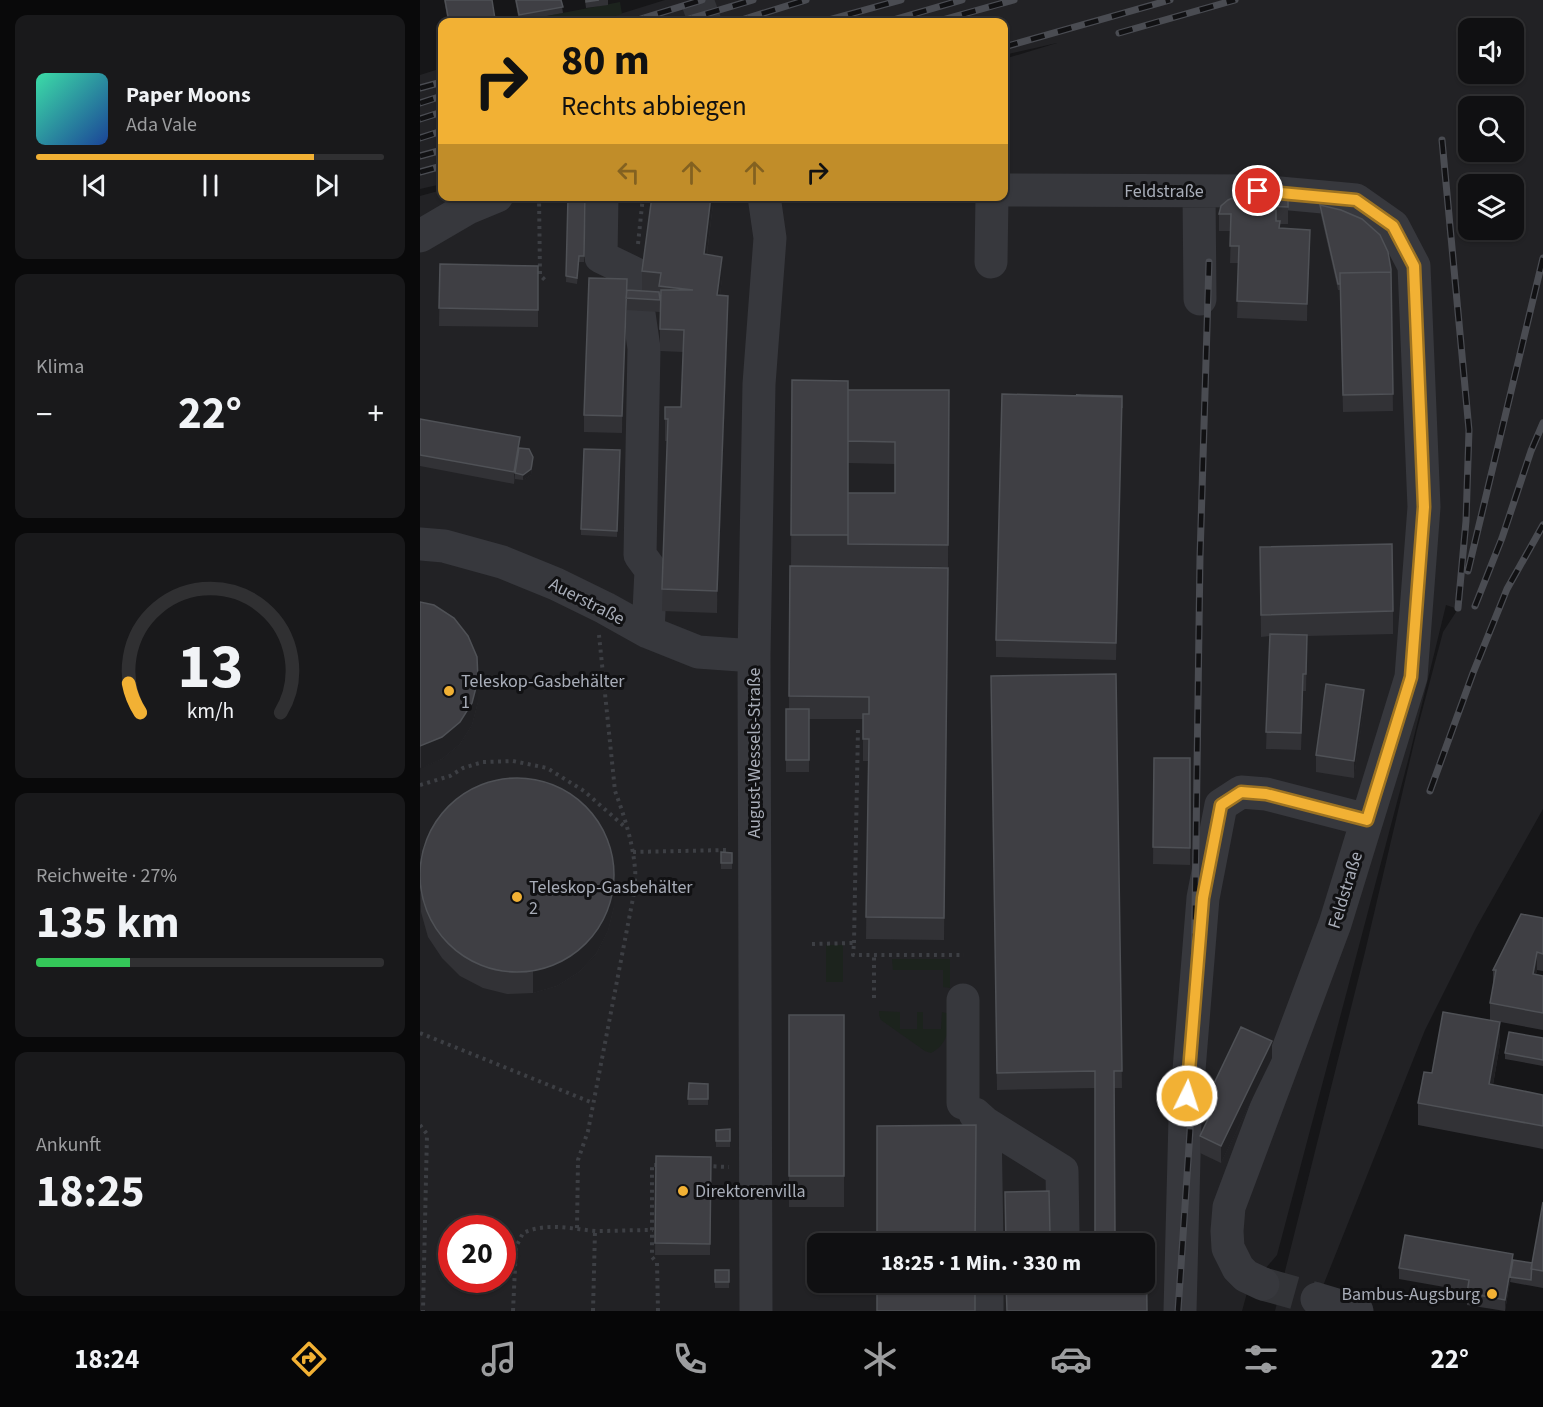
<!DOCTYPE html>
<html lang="de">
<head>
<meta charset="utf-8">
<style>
	:root { --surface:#101012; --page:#19191b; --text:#f1f3f6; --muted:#9c9d9f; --line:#303032; --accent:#f2b134 }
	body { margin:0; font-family:"Source Sans 3",sans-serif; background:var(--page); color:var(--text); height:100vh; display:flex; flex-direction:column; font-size:22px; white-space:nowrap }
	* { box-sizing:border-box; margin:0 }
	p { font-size:20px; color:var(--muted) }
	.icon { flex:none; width:33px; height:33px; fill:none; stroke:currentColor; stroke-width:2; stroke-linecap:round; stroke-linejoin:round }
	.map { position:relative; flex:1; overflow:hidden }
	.sheet { display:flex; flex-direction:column; gap:15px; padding:15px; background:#09090a; width:420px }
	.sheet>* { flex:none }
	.guide { position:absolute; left:18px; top:18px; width:570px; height:183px; border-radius:12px; box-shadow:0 2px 4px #0004,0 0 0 2px var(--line); background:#f2b134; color:#111; overflow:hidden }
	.fabs { position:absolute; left:1038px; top:18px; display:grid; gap:12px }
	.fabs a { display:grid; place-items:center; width:66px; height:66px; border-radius:12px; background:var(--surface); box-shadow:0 2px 4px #0004,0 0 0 2px var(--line); font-size:30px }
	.speed { position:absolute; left:18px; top:1215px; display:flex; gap:12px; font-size:30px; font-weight:700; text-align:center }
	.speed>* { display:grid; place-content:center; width:78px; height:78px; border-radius:50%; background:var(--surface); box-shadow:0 2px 4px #0004,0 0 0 2px var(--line); line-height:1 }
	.speed .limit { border:9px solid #d22; background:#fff; color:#111 }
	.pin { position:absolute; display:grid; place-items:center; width:51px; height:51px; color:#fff; margin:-26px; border:3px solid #fff; border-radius:50%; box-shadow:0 2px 6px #0007 }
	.me { position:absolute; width:66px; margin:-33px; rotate:4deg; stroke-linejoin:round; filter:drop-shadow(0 0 4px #0008) }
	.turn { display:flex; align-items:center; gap:21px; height:126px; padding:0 24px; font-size:27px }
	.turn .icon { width:78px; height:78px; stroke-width:2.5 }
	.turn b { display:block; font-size:42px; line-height:51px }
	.lanes { display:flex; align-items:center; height:57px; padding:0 24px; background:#0003; justify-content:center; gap:30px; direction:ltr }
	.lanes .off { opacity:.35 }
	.big { font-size:45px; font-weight:700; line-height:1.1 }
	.sheet .tile { flex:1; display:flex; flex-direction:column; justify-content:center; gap:9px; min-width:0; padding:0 21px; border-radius:12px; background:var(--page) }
	.sheet .dial { align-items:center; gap:0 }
	.dial svg { height:156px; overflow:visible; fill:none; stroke:var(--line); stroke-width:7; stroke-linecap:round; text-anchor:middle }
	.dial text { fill:var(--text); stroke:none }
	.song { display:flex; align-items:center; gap:18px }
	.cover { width:72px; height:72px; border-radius:9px; background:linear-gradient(135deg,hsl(160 70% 55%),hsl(220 70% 35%)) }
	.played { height:6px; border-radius:3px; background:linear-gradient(90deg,var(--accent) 80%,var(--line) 80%) }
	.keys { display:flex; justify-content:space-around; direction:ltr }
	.heat { display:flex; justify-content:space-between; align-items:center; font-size:33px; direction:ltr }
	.charge { height:9px; border-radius:4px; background:linear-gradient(90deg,#34c759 27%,var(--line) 0) }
	.trip { position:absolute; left:387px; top:1233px; width:348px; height:60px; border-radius:12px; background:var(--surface); box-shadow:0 2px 4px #0004,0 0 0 2px var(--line); font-weight:700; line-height:60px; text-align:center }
	.menu { display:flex; height:96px; justify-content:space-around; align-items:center; background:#060607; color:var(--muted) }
	.menu .icon { width:42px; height:42px }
	.menu .on { color:var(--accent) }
	.menu b { font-size:27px; color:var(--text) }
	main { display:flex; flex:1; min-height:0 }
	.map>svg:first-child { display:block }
	.built { fill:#222225; fill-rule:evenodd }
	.green { fill:#1c231d }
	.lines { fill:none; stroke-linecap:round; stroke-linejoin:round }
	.minor-tunnel { stroke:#333438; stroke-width:33; stroke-dasharray:33 16; stroke-linecap:butt }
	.path { stroke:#3d3f44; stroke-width:4; stroke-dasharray:3 4.5; stroke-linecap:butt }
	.minor { stroke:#37383d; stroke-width:33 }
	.rail-casing { stroke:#4a4c52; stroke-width:7 }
	.rail { stroke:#111113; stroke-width:4.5; stroke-dasharray:14; stroke-linecap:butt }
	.wall { fill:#323236; fill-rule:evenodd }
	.shaded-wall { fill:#212124 }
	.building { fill:#3f3f44; stroke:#4f5156; stroke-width:1.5 }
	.route-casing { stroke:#9d7322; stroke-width:15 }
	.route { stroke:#f2b134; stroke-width:10 }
	.poi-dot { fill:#f2b134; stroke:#111113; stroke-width:2 }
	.labels { text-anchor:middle; stroke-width:6; stroke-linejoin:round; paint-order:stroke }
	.street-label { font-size:18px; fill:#a8adb8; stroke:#111113 }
	.poi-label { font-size:18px; fill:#a8adb8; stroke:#111113; text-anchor:start }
</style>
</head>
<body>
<main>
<section class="sheet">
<div class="tile">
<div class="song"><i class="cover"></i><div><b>Paper Moons</b><p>Ada Vale</p></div></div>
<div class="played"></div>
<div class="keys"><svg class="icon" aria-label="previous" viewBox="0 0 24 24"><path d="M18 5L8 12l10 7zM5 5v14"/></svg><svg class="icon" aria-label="pause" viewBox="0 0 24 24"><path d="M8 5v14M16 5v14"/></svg><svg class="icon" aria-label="next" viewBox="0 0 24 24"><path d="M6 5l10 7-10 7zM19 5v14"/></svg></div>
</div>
<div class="tile"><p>Klima</p>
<div class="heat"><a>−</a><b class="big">22°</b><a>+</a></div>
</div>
<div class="tile dial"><svg viewBox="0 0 100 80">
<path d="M14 69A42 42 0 1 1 86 69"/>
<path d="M14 69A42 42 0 0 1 8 54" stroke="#f2b134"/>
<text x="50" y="56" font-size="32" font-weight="700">13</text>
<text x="50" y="72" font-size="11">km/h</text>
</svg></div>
<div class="tile"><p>Reichweite · 27%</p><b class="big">135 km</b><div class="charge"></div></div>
<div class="tile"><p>Ankunft</p><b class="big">18:25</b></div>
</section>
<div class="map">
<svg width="1123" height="1311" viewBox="0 0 1123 1311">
	<rect width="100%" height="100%" fill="#161618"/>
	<!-- built -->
	<path class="built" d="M245,0h878v809l-67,119 -51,102 -112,281h-38l90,-359 52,-222 26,-98 15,-23 -12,-4 -37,152 -132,498 -29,34 -6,22h-822v-1115l22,-6v6h562v-137l53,-16 -53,12v-33h-410zM1048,28h46v46h-46zM1048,106h46v46h-46zM1048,184h46v46h-46zM32,1228h50v52h-50zM398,1244h326v38h-326z
		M22,68v116l-22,5v-114z"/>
	<!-- green -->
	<path class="green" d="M200,2l2,12 -28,8h-79z
		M406,945h17v37h-17z
		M472,959h58v29l-7,-1v-17h-50z
		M459,1011l21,1v17h17v-17h6v17h18l1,-17 8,2c-1,16 -3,31 -19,39l-6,-2 -44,-31 -2,-5z"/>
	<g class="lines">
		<!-- minor-tunnel -->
		<path class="minor-tunnel" d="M277,0l8,22
			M843,1284l54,15"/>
		<!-- path -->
		<path class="path" d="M119,196l1,79 6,6
			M218,244l5,-48
			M0,785l30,-9 13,-8 20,-6 30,-1 34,7 37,23 41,36
			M213,852l95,-2
			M434,943l4,-216
			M392,944l42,-1 -1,12h111
			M454,998v-43
			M0,1033l173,70
			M0,1125l7,9 -4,177
			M286,1166l23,1
			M157,1228l1,-68 10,-29 46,-238c0,-7 2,-16 1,-24 -2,-26 -11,-54 -20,-78l-16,-156
			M93,1311l3,-64 7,-14c24,-11 48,-4 73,-2 19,0 38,-1 57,-1
			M173,1311l2,-80
			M238,1311l-1,-48 -5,-6v-92h8"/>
		<!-- minor -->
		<path class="minor" d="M584,190l254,1 98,9 37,26 21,40 10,241 -13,170 -76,247 -106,283 -2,24 1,17 10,20 8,8 17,8
			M779,192l1,107
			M182,196l-1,61 35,17v19l8,55 -4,207 11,15 -3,62
			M0,236l48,-28 29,-12
			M571,262l1,-66
			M0,544l24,2 58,16 54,22 49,24 43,24 50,20 56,4
			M543,1103v-103
			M555,1114l10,9 2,121
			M565,1123l77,48 1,62
			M567,1282v29
			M897,1299l40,12
			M336,1311l-2,-655 5,-272 11,-146 -6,-42
			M760,1311l5,-192 18,-221 18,-93 20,-13 25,2 101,26"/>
		<!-- rail casing -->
		<g class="rail-casing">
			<path id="rail" d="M211,22l71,-22
				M259,22l74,-22
				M315,22l71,-22
				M401,22l80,-22
				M466,22l76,-22
				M515,22l79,-22
				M699,33l116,-33
				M584,47l166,-47
				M0,88l22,-6
				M0,103l22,-7
				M0,119l22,-7
				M0,138l22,-7
				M1022,140l27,290 -3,91 -8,87
				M0,156l22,-6
				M0,172l22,-6
				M1048,571l75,-313
				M1055,606l27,-68 29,-87 12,-28
				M1010,791l43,-118 34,-84 36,-64
				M758,1311l12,-180 4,-147 6,-427 9,-295"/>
		</g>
		<!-- rail -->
		<use href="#rail" class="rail"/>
	</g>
	<!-- wall -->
	<path class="wall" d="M24,0h48l3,22h-47z
		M95,0h46l2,13 -44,8z
		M165,0h23v5l-22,3z
		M842,193l26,1v30h-8v4l30,19 -3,74 -70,-3 2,-55h-9l1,-32h-12v-17l28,-5 15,1z
		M165,196l-1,66h-5l-2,22 -11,-2 2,-84z
		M209,196h85l-7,58 15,25 -2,16 8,23 -11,295 -55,-2 5,-170h-2v-34h16l2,-55 -23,-1v-39l-34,-2v-9l-4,132 -38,-1v-17l43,-125 15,1v-20l9,-70 -22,-3z
		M900,205l71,64 2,142 -50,1 -3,-122h-2l-18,-79z
		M20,264l98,2v61l-99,-1z
		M372,380l56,10h101l-1,177 -157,-1zM428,463l47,1v29h-47z
		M702,396l-6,264 -120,-3v-17z
		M0,419l100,29 13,14 -2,13 -8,5 -8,-1v-1l-1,6 -94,-18z
		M200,450l-3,87 -36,-2v-6z
		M840,547l133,64v23l-86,2 -1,55h-3l-2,59 -35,-1 4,-113 -9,1z
		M370,566l158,2 -4,372 -78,-1 2,-178h-5v-42h-54v53h-23v-63h3z
		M0,602l58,100 -6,23 -12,19 -18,15 -22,9z
		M696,674l6,414h-8l1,146h-65h45v-146l-98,2 -6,-414z
		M944,707l-10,71 -38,-6v-17z
		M734,758h36v107l-37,-1z
		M301,852l11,1v16h-11z
		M0,865l194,42 -6,24 -12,23 -17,18 -22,14 -24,7 -26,1 -24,-6 -23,-12 -18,-18 -14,-21 -7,-25z
		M1123,918v53l-6,-1 -1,4 7,2v54l-53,-10v-17l3,-17v-16z
		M369,1015h55v192h-55z
		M1123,1038v28l-38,-7v-6z
		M1080,1044l-7,41 50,10v54l-125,-24v-22l14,-30z
		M852,1058l-51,105 -21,-10v-17l11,-24 -2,-1v-17z
		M269,1083l19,1v21h-20z
		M310,1129v18h-14v-17z
		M236,1156l55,1 -1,98h-55z
		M1123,1202v86l-33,-6v-2l-5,31 -38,-6v-14l-68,-12v-11l114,-8 19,3z
		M295,1270h14v18h-14z"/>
	<!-- shaded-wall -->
	<path class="shaded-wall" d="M291,196h3l-10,80v-22z
		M890,230v17l-3,74v-17z
		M302,257v22l-5,38v-22z
		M207,279v17l-5,137v-17z
		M308,296v22l-11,295v-22z
		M100,437v12l-5,24 -1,11v-12z
		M113,457l-2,18 -8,5v-5z
		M58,680v22l-6,23 -12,19 -18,15 -21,9v-22z
		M944,690v17l-10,71v-17z
		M194,884v23l-6,24 -12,23 -17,18 -22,14 -24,7v-22z
		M1117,952v18l-4,21v-17z
		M1080,1022v22l-11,63v-23z
		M852,1041v17l-51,105v-17z
		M1093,1254v12l-8,45v-11z"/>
	<!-- building -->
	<path class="building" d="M25,0h47l3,19 -20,3h-26z
		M96,0h45l2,7 -44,8z
		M166,0h13l-13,2z
		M842,193l26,1v13l-26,-1z
		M165,196l-1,60h-5l-2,22 -11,-2 2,-78z
		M232,196h59l-7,58 18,3 -5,38 11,1 -11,295 -55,-2 6,-170h-3v-12h16l3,-77 -24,-1 1,-39h32l-34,-4 2,-13 -19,-2z
		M815,197l12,1 -1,11 30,1v11h4l-1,7 31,2 -3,74 -70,-3 2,-55h-9l1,-32h-12l2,-8 7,-6z
		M900,205l21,5 21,9 18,16 8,17 3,17v6v-3l-51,1v11h-2z
		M20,264l98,2v44l-99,-2z
		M971,272l2,122 -50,1 -3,-122z
		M169,278l38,1 -5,137 -38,-1z
		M207,290l32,2 1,8 -34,-2z
		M372,380l56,1v154h-57z
		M428,390h101l-1,155 -100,-1v-51h47v-51l-47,-1z
		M582,394l120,3 -6,246 -120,-3z
		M656,395l46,1v12v-11z
		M0,419l100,18 -6,35 -94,-17z
		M99,448l10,1 4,8 -2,12 -8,6 -8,-2z
		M164,449l36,1 -3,81 -36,-2z
		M972,544l1,67 -132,4 -1,-68z
		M370,566l158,2 -4,350 -78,-1 3,-178h-6v-25h6v-17l-80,-1z
		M0,602l14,3 20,13 14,18 9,21 1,23 -6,23 -12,19 -18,15 -22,9z
		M850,634l37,1 -1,39h-3l-2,59 -35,-1z
		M696,674l6,397h-8l1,163h-20v-163l-98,2 -6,-397z
		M906,684l38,6 -10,71 -38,-6z
		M366,709h23v51h-23z
		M734,758h36v90l-37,-1z
		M0 875a97 97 0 1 1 194 0a97 97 0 1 1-194 0Z
		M301,852l11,1v10h-11z
		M1101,914l22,4v36l-6,-2 -4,22 10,2v37l-53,-10 6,-33h-3z
		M1023,1012l57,10 -11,62 54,11v31l-125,-23 6,-31 8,1z
		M369,1015h55v161h-55z
		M821,1027l31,14 -51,105 -21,-10 18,-38 -9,-4z
		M1089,1032l34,6v22l-38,-7z
		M269,1083l19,1v15h-20z
		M556,1125l-1,119h-98v-118z
		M310,1129v12h-14v-11z
		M236,1156l55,1 -1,87 -55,-1z
		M629,1191l1,43 96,-1 1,78h-140l-1,-29h138v-38h-138l-1,-52z
		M1123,1202v69l-12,-2z
		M985,1235l108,19 -8,46 -38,-7 2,-13 -70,-12z
		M1093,1260l19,3 -1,17 -21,-3z
		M295,1270h14v12h-14z
		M457,1282h98v29h-98z"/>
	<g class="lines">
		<!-- route casing -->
		<g class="route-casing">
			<path id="route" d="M767,1096l16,-198 18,-93 20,-13 25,2 101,26 44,-143 13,-170 -10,-241 -21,-40 -37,-26 -98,-9"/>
		</g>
		<!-- route -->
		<use href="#route" class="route"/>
	</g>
	<!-- markers -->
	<g class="poi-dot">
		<circle cx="29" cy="691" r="6"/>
		<circle cx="97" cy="897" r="6"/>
		<circle cx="263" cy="1191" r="6"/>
		<circle cx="1072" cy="1294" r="6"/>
	</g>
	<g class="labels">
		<!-- street labels -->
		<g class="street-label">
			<text x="744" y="197">Feldstraße</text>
			<text transform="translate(167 601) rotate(27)" y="6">Auerstraße</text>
			<text transform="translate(334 753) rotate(-90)" y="6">August-Wessels-Straße</text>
			<text transform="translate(925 890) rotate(-73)" y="6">Feldstraße</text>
		</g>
		<!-- poi labels -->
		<g class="poi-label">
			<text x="41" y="687">Teleskop-Gasbehälter<tspan x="41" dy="21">1</tspan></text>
			<text x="109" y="893">Teleskop-Gasbehälter<tspan x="109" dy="21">2</tspan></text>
			<text x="275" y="1197">Direktorenvilla</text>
			<text x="1060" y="1300" text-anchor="end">Bambus-Augsburg</text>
		</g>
	</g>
</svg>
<div class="fabs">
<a><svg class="icon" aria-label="sound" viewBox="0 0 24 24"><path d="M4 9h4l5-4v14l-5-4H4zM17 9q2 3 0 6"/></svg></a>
<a><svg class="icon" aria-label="search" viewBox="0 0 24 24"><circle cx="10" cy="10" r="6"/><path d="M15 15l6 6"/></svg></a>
<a><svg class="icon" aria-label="layers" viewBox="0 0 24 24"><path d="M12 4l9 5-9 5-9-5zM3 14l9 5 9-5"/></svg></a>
</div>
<div class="speed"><div class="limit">20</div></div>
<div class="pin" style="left:838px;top:191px;background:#d93025"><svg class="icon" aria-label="arrive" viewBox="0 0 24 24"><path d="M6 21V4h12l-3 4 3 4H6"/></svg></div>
<svg class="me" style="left:767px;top:1096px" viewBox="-20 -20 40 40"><circle r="17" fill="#f2b134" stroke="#fff" stroke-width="3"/><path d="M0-11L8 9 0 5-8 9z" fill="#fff"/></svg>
<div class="trip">18:25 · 1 Min. · 330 m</div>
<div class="guide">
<div class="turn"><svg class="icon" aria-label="right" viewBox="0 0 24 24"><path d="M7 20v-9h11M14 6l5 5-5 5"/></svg><div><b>80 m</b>Rechts abbiegen</div></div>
<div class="lanes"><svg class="icon off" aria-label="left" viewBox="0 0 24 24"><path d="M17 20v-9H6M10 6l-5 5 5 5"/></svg><svg class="icon off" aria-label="ahead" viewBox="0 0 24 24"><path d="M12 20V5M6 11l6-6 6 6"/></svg><svg class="icon off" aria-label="ahead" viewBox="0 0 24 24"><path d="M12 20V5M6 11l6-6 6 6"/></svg><svg class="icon" aria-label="right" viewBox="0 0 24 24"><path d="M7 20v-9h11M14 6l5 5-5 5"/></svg></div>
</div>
</div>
</main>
<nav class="menu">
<b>18:24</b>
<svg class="icon on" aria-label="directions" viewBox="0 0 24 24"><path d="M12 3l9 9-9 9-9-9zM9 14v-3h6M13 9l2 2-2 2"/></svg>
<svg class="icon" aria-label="music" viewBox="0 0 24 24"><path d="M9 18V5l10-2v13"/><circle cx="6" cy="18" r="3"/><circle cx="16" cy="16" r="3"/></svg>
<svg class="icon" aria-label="phone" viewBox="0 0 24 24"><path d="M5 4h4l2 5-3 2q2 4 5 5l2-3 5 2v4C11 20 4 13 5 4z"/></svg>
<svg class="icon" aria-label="climate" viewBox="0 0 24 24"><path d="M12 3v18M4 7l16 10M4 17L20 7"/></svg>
<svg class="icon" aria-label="car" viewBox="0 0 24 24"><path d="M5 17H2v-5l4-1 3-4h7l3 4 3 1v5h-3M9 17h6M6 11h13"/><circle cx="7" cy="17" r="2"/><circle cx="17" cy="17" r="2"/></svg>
<svg class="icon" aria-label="filters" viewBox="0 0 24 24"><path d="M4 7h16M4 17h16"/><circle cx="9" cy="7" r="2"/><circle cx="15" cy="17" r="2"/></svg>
<b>22°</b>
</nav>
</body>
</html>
